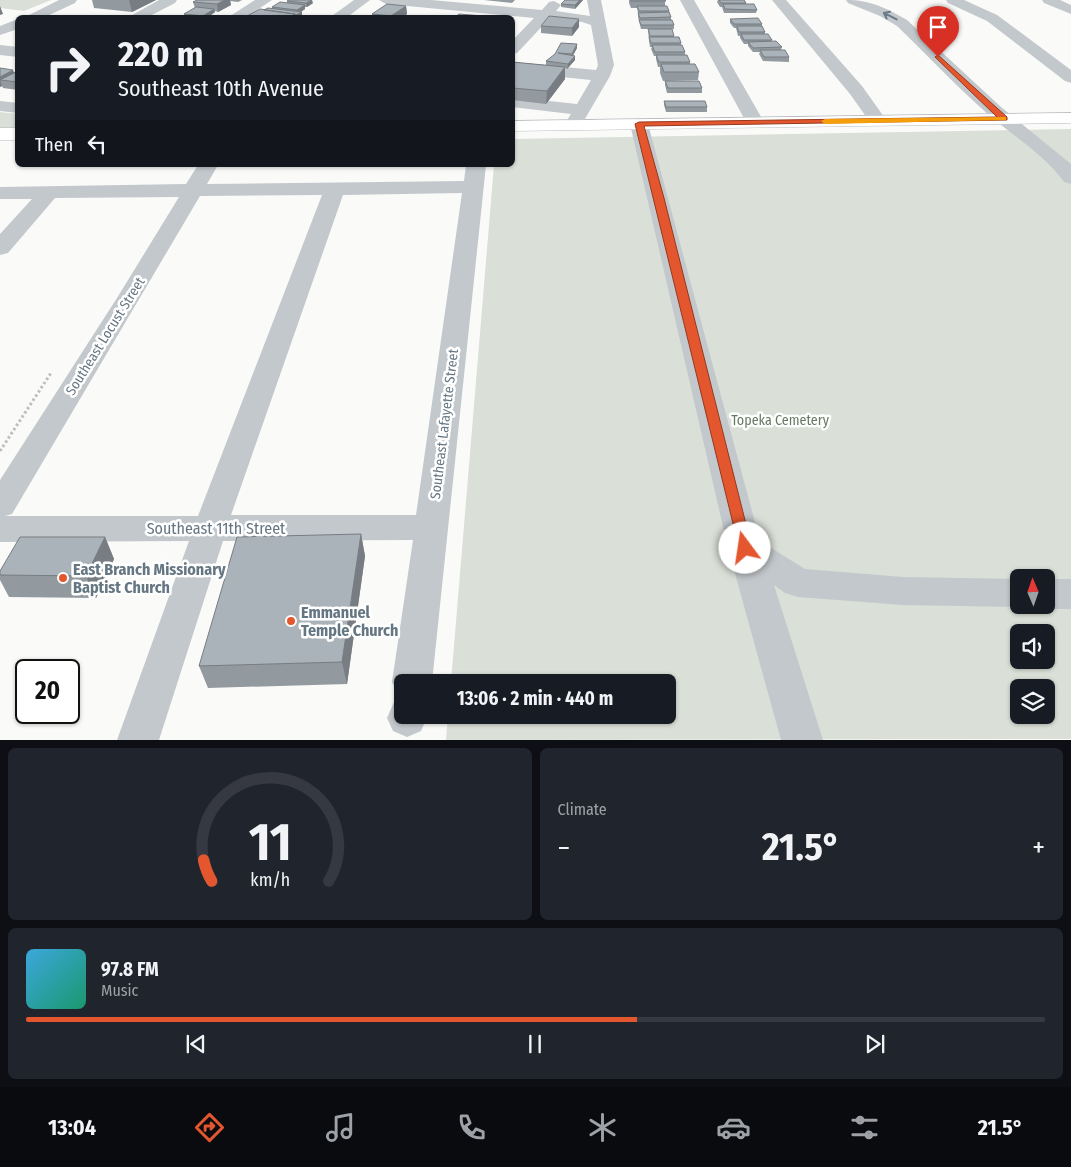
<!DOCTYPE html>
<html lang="en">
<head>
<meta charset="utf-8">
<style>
	:root { --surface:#171b24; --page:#20242c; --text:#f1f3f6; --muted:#9ea1a6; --line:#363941; --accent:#e4572e }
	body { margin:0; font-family:"Fira Sans Condensed",sans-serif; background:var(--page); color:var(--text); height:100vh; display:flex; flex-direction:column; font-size:19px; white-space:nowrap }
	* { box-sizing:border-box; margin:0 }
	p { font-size:16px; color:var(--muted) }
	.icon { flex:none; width:28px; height:28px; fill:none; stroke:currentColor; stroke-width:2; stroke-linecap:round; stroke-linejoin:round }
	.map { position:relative; height:740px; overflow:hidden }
	.drawer { display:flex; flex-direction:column; gap:8px; padding:8px; background:#0d0f14; flex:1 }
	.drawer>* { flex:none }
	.guide { position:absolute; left:15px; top:15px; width:500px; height:152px; border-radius:8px; box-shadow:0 1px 4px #0004; background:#171b24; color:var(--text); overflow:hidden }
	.needle { width:32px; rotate:358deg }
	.tools { position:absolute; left:1010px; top:569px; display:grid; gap:10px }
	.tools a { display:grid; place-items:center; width:45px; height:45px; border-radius:8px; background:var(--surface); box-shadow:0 1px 4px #0004; font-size:25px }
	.speed { position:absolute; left:15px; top:659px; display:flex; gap:10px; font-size:25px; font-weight:700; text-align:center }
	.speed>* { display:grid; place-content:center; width:65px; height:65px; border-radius:50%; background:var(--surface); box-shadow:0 1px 4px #0004; line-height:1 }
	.speed .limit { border:2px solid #111; border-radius:8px; background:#fff; color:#111 }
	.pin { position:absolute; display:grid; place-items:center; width:42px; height:42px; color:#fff; margin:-51px -21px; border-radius:50% 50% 50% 0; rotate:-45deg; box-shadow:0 0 5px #0007 }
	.pin .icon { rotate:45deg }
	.me { position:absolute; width:55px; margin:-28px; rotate:346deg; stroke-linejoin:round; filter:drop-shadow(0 0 4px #0008) }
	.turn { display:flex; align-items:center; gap:18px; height:105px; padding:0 20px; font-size:22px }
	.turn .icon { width:65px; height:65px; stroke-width:2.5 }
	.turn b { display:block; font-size:35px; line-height:42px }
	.then { display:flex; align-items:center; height:48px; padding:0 20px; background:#0003; gap:10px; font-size:19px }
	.big { font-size:38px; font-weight:700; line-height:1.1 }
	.drawer .tile { flex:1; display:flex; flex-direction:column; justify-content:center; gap:8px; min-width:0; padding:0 18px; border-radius:8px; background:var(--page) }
	.drawer .dial { align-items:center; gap:0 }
	.dial svg { height:130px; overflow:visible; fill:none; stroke:var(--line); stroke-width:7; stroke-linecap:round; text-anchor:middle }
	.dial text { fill:var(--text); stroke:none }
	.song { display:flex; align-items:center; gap:15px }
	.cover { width:60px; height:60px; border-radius:8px; background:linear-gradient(135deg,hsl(200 70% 55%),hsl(160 70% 35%)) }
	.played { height:5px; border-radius:2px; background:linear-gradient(90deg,var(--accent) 60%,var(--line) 60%) }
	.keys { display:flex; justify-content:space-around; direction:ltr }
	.heat { display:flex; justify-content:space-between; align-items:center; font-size:28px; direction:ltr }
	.drawer .tiles { flex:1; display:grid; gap:8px; grid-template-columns:1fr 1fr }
	.tile:last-child { grid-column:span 2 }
	.trip { position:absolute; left:394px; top:674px; width:282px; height:50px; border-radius:8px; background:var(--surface); box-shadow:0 1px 4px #0004; font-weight:700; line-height:50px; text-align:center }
	.dock { display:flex; height:80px; justify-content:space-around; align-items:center; background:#090b0e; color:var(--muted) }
	.dock .icon { width:35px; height:35px }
	.dock .selected { color:var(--accent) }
	.dock b { font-size:22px; color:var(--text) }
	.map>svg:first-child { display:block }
	.green { fill:#dadfd7; fill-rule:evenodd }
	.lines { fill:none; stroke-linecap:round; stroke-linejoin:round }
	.major-casing { stroke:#b5babe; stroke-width:1 }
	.path { stroke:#bbbfc2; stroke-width:3; stroke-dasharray:2.5 2.5; stroke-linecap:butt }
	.minor { fill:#c3c8cc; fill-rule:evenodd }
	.major { fill:#fff; fill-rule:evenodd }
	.wall { fill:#929a9f }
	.shaded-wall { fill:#777d82 }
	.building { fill:#aab3b9; stroke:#777d82 }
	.oneway { stroke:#6a7a87 }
	.route { fill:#e4572e; stroke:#94391e }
	.slow { fill:#f59e0b }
	.poi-dot { fill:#e4572e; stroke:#fff; stroke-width:2 }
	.labels { text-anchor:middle; stroke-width:5; stroke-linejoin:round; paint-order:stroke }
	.street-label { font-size:14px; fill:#657683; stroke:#fff }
	.park-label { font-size:14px; fill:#687a64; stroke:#fff }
	.near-street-label { font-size:16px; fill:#657683; stroke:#fff }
	.near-poi-label { font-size:16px; font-weight:bold; fill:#657683; stroke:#fff; text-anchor:start }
</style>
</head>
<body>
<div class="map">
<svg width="1071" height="740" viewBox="0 0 1071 740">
	<rect width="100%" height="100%" fill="#fafaf8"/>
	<!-- green -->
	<path class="green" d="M0,0h51l-27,11 -24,-3z
		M0,112l17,2v15l-17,1z
		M1071,129v610l-625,1 2,-25h220v-33h-217l43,-517h18l1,-26zM1019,578h27v27h-27zM1019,632h27v28h-27zM1019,688h27v27h-27z"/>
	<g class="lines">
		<!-- major casing -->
		<g class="major-casing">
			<path id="major" d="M1071,113v10l-559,8v-10z
				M0,128h18v12h-18z"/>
		</g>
		<!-- path -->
		<path class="path" d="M0,451l51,-78"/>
		<!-- minor -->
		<path class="minor" d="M59,0h18l-2,3 -32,15h-20z
			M159,0h18l-2,3 -29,15h-19z
			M255,0h17l-27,18h-18z
			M354,0h16l-24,18h-17z
			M379,0h52l111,10 7,-8 5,-1 7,4 -5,6 34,5 -3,-16h14l13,65 -4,11 -31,53 -6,1 -6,-1 -3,-4 7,-11 -59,-7v-10l65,7 14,-24 -79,-8v-10l84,8 2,-5 -7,-40 -9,-3 -33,-3 -32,34 -5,1v-13l22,-23 -148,-14z
			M680,0h14l70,122 -3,4 -6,1 -6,-1 -3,-4z
			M772,0h14l76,86 25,35 -3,4 -6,1 -6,-1 -22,-31z
			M846,0c25,0 40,8 61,20l94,87 70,57v20l-7,-2c-18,-26 -49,-45 -74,-66 -32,-28 -62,-60 -93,-90l-17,-10 -32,-13z
			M946,0h18l33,15 74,55v13l-6,-2 -78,-60 -39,-18z
			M1042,0h18l11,5v9l-27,-11z
			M18,19v10l-18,6v-9z
			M0,45l18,2v10l-18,-2z
			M0,101l18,2v10l-18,-2z
			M639,119l6,1 3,4 112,417 45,28 98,8 116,2v26h7l-7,2 -116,-2 -105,-8 -13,-4 -11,-8 49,155h-42l-53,-192 -98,-424 3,-4z
			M198,165h20l-11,19 257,-3 2,-16h20l-54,517h-30v14l-4,-2 -6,-12 21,-142 -190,1 -64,199h-42l72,-199 -189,1v-62l117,-182 62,-101 -124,1 -47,55 -8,2v-21l32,-35h-32v-12l186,-3zM462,193l-46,322h-185l112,-320zM322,195l-124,321h-193l7,-2 188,-318z
			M1046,579h25v30h-25l-10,-4h10z
			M402,699v16h26l-7,16 -14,6 -14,-6 -6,-13 7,-16z"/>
		<!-- major -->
		<use href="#major" class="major"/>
	</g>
	<!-- wall -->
	<path class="wall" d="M92,0h64l-24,12 -38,-4z
		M197,0h45l-4,2 -8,-1 1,4 -13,7 -3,-1v1l-8,6h-23v-4l11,-6 -2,-6z
		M484,0h31l-3,3z
		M583,0l-8,9 -14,-2v-3z
		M629,0h36v6l4,5 2,6v3l3,5v4h-33l-3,-12v-4l-1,-5h-6l-2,-5z
		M718,0h26l2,3v1l11,6 -1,3h-32l-2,-6h-2l-3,-5z
		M287,1l26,2 -6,4h-2v2l-4,3 1,4 -3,2h-52v-2l17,-6 8,-2v-1l15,-4z
		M406,6l1,8 -6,4h-29v-4z
		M730,19l32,5v2l3,6v2l7,6v1l10,6 -1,3 8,7v5l-26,-1 -4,-7 1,-2h-7l-5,-6v-2h-4l-4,-6v-2h-2l-2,-8h-2l-4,-5z
		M541,26l38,1 -7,9 -31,-3z
		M648,29l26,7v1l7,6v2l4,7v3l5,7v2l9,8 -1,8 -35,1 -3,-8v-6h-2l-2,-8v-3h-2l-3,-7 1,-2h-2l-1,-6z
		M577,44v4l-4,8h2v4l-8,9 -2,-1v11l-19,25 -34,-4v-38l34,3v-4z
		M0,68l14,5 4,-2v19l-15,-2 -1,-2 -2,1z
		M665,81l37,7v5h-35l-2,-8z
		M664,101l43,6v5h-41l-2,-7z
		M361,534l4,22 -18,128 -139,4 -9,-22z
		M105,537l9,22 -18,39 -87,-1 -9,-17v-9z"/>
	<!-- shaded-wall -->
	<path class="shaded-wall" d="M129,0h27l-24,12z
		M225,0h5l1,5 -13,7 -1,-8z
		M312,0l1,3 -6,4 -1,-4z
		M580,0h3l-8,9v-4z
		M305,5v4l-8,5v-4z
		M0,6l3,8 -3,1z
		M406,6l1,8 -6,4h-10v-2z
		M214,9l1,3 -8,6h-4v-2z
		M302,12v4l-3,2h-3v-3z
		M295,14l1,4h-8z
		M579,19v8l-7,9v-8z
		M577,44v4l-6,10 1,-4z
		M575,56v4l-8,9 1,-5z
		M565,67v12l-19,25 1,-13z
		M13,70l3,8 -16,2 2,6 -2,1v-10z
		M361,534l4,22 -18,128 -5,-22z
		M105,537l9,22 -18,39 -10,-22z"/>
	<!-- building -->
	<path class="building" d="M197,0h28l-8,4 -24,-2z
		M289,0h23l-6,3 -19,-2z
		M565,0h15l-5,5 -14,-1z
		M631,0h34l1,1h-35z
		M719,0h25l2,3h-25z
		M280,2l25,3 -8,5 -25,-3z
		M387,4l19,2 -15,10 -19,-2z
		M723,4h31l3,6 -32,-1z
		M637,6h30l2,5h-30z
		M196,7l18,2 -11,7 -19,-2z
		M268,8l34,4 -6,3 -1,-1 -31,-4z
		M260,9l35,5 -7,4h-29l-12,-2z
		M669,12l2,5 -31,1 -2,-5z
		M459,14l35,3 -40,1z
		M549,16l30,3 -7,9 -31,-2z
		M758,18l4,6h-28l-4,-5z
		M639,20h33l2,5h-33z
		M737,26h25l3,6h-26z
		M648,29h24l2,7h-24z
		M741,34h27l4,6h-28z
		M649,37h30l2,6h-30z
		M776,41l6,6 -29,1 -5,-6z
		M561,43l16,1 -5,10 -14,-1 17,3 -7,8 -22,-3 9,-7z
		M652,45h30l3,7h-30z
		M760,50h25l4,7h-25z
		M656,55h31l3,7h-31z
		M512,62l53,5 -18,24 -35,-3z
		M661,64h34l4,8h-35z
		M0,68l13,2 -13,7z
		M18,71v11l-18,-2z
		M665,81h34l3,7h-34z
		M664,101h41l2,6h-41z
		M361,534l-19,128 -143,4 38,-129z
		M20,537h85l-19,39 -86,-1v-4z"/>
	<!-- one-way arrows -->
	<defs><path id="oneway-shaft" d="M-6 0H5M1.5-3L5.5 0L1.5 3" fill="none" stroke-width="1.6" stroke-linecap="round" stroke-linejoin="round" transform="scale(1.25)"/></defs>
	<use class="oneway" href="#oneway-shaft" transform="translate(890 16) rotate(-153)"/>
	<!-- route -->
	<path class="route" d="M938,55l69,62v3l-363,6 20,72 88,350 -2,4 -5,1 -5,-1 -105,-428 4,-2 358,-5 -61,-59 -1,-1z"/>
	<!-- slow -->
	<path class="slow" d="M1003,117h3v3l-181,4 -4,-3 4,-2z"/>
	<!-- markers -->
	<g class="poi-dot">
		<circle cx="63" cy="578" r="5"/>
		<circle cx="291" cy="621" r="5"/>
	</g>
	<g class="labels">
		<!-- street labels -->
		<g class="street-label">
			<text transform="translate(105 336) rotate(-58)" y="5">Southeast Locust Street</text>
			<text transform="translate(444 424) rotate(-83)" y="5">Southeast Lafayette Street</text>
		</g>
		<!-- park labels -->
		<g class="park-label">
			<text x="780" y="425">Topeka Cemetery</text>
		</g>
		<!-- near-street labels -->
		<g class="near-street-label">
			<text x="216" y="534">Southeast 11th Street</text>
		</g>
		<!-- near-poi labels -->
		<g class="near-poi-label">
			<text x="73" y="575">East Branch Missionary<tspan x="73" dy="18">Baptist Church</tspan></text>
			<text x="301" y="618">Emmanuel<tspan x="301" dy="18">Temple Church</tspan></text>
		</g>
	</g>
</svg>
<div class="tools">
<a><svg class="needle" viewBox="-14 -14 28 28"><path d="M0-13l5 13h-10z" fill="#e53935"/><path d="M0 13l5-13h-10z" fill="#9ea1a6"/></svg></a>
<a><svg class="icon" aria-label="sound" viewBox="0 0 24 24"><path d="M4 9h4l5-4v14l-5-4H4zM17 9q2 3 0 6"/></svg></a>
<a><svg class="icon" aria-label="layers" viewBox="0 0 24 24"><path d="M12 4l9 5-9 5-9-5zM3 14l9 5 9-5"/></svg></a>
</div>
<div class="speed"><div class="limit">20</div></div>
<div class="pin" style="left:938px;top:57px;background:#d93025"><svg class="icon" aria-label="arrive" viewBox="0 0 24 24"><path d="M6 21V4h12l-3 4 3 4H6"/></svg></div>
<svg class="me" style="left:745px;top:548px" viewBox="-20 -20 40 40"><circle r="19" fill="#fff"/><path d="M0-13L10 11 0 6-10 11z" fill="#e4572e"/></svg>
<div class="trip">13:06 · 2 min · 440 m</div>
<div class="guide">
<div class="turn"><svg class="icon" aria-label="right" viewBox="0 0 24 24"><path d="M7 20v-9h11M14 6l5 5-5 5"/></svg><div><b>220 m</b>Southeast 10th Avenue</div></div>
<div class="then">Then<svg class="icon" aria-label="left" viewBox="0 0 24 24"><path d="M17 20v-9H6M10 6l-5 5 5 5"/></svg></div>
</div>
</div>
<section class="drawer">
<div class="tiles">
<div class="tile dial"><svg viewBox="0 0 100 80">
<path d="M14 69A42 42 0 1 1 86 69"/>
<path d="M14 69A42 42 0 0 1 9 56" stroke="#e4572e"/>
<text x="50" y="56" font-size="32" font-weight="700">11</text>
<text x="50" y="72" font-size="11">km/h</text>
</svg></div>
<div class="tile"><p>Climate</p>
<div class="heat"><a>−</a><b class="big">21.5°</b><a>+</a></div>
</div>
<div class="tile">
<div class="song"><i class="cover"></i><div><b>97.8 FM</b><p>Music</p></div></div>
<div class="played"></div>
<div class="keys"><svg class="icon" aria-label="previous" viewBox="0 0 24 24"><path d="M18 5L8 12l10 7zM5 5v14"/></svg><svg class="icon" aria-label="pause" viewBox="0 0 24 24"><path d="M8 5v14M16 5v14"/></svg><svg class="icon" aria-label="next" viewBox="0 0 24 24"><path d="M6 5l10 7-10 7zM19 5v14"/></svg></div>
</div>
</div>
</section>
<nav class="dock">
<b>13:04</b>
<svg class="icon selected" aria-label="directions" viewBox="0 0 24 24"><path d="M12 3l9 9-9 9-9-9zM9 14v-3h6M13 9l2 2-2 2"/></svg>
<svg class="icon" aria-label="music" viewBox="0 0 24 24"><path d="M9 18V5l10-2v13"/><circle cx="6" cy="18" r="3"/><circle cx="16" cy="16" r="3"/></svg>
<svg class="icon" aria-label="phone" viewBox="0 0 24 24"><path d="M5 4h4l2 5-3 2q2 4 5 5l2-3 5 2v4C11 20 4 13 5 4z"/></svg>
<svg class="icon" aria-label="climate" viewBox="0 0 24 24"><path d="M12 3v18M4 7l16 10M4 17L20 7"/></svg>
<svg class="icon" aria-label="car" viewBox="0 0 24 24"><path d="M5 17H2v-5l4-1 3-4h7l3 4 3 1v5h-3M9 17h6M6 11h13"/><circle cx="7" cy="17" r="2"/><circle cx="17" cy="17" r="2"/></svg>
<svg class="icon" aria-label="filters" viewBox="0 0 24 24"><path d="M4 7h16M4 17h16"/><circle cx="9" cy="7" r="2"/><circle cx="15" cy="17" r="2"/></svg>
<b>21.5°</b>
</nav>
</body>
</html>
